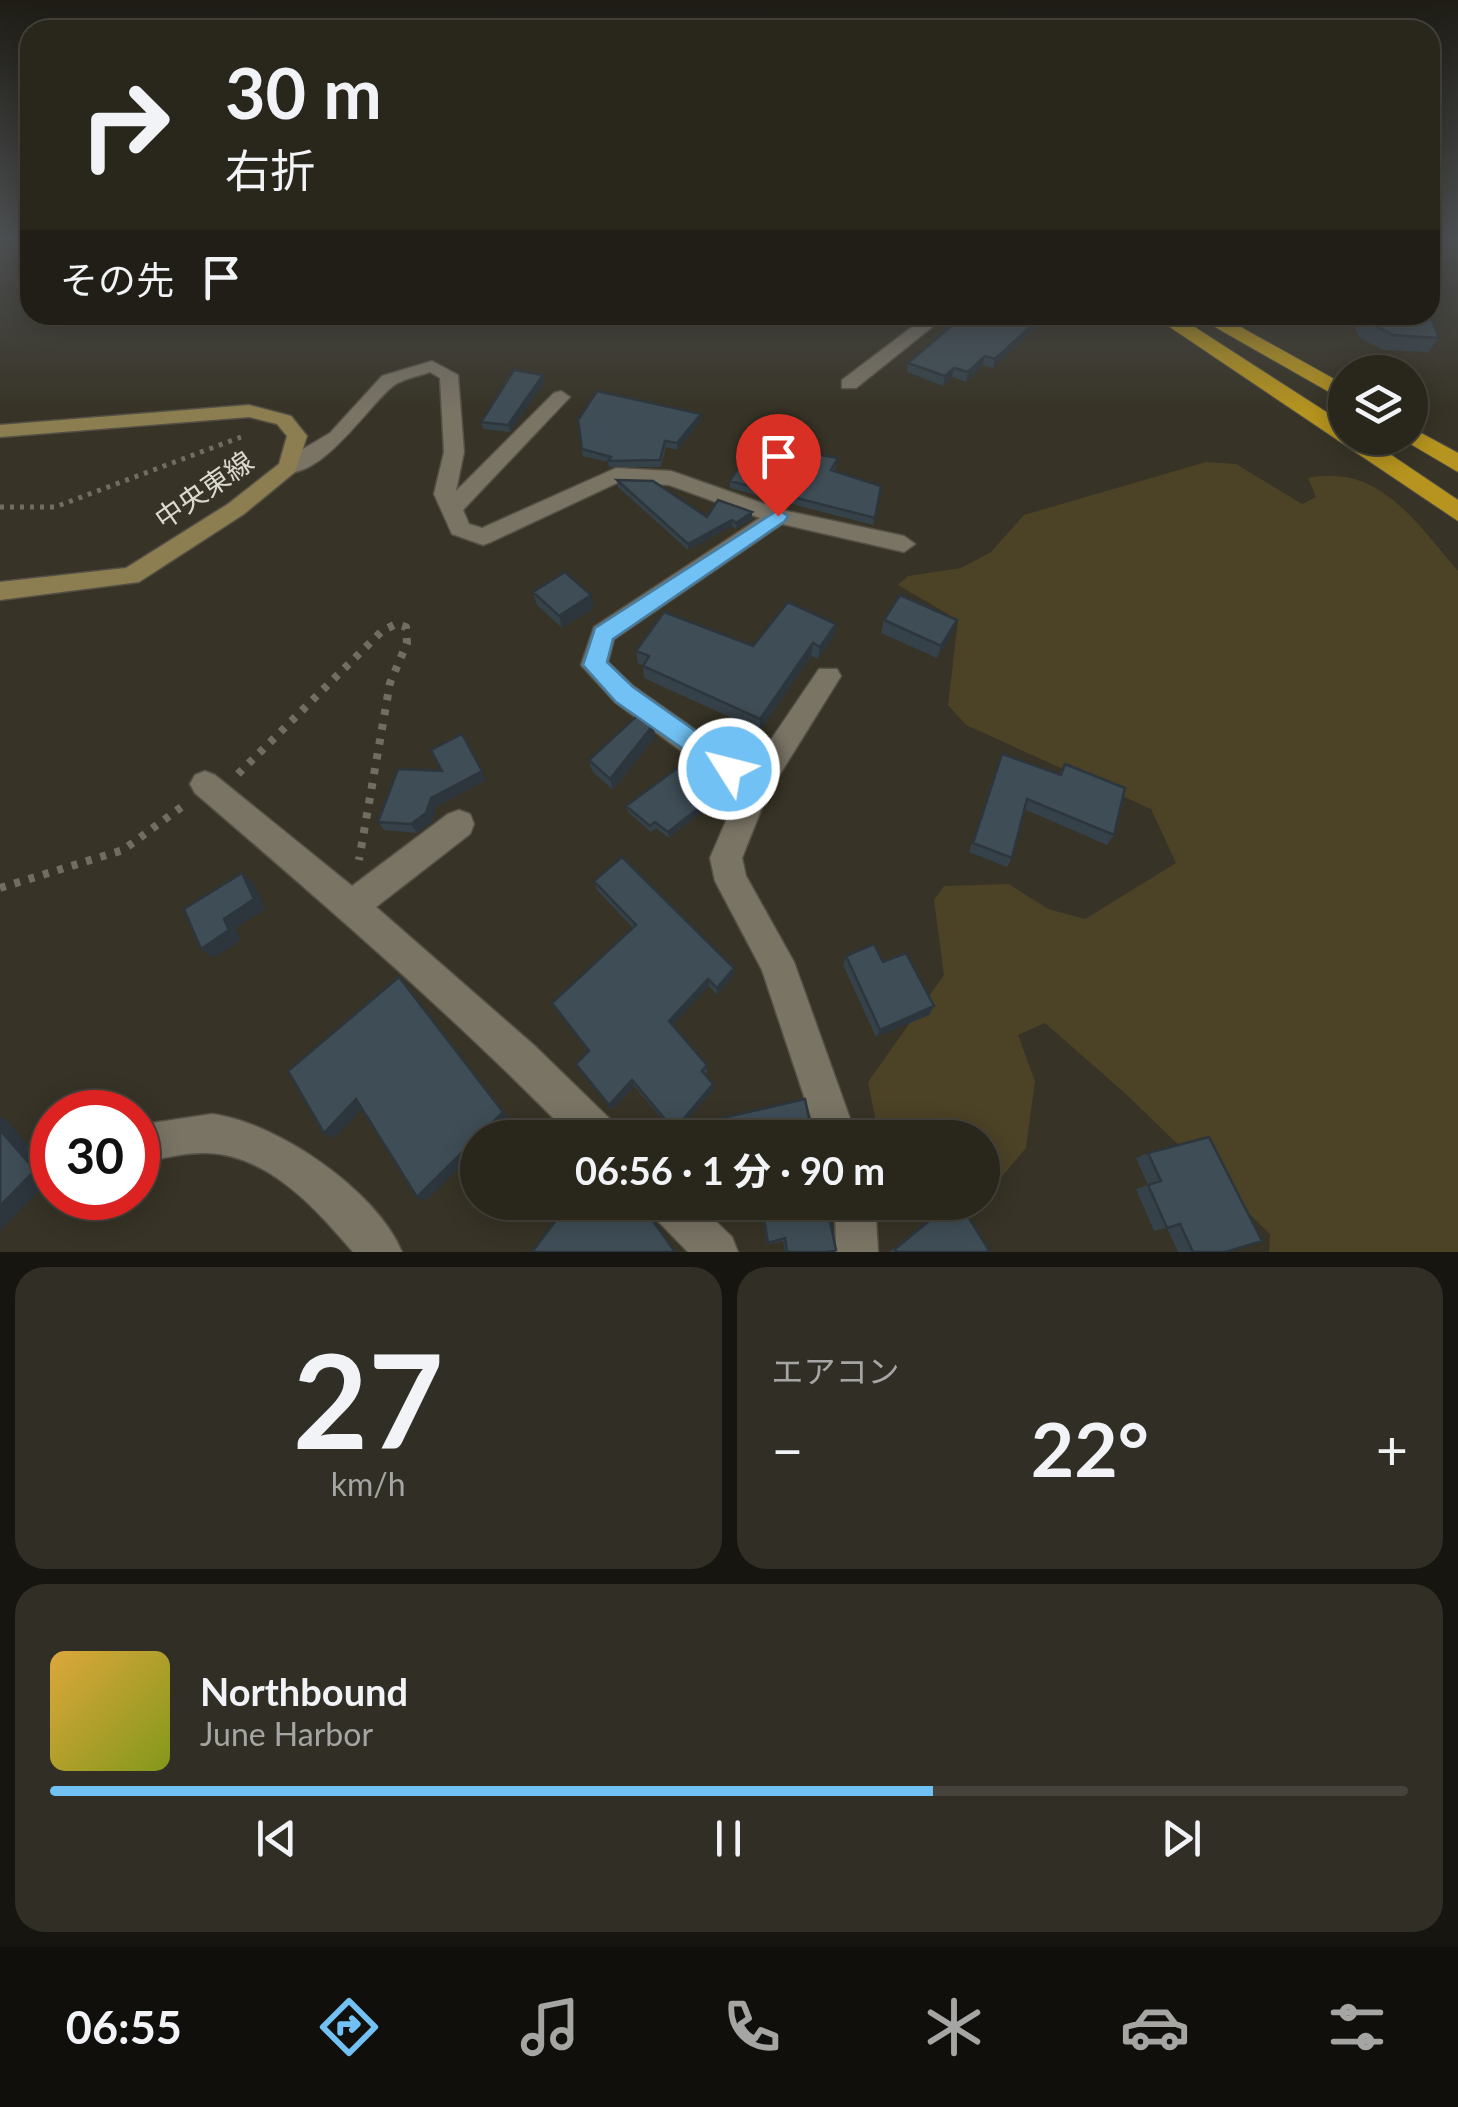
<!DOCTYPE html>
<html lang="ja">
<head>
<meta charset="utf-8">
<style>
	:root { --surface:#29261c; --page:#312e25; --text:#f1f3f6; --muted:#a5a5a3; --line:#45433b; --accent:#71c1f5 }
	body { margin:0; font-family:Lato,"Noto Sans JP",sans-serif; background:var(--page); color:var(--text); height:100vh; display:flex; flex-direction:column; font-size:38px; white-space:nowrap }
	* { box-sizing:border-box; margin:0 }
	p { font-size:32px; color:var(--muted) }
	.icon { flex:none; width:55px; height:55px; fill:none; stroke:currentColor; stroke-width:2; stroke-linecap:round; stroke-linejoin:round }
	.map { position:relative; height:1252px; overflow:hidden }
	.drawer { display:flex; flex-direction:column; gap:15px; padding:15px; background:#17150f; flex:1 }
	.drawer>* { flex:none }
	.hud { position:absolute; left:20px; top:20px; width:1420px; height:305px; border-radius:30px; box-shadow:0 5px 25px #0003,0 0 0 2px var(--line); background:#29261c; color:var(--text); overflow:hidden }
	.controls { position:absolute; left:1328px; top:355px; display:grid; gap:20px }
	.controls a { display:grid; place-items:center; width:100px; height:100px; border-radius:50%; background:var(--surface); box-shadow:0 5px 25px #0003,0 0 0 2px var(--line); font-size:50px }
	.speed { position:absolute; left:30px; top:1090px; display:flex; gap:20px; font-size:50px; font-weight:700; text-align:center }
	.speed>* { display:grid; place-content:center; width:130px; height:130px; border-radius:50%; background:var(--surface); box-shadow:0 5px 25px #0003,0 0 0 2px var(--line); line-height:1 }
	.speed .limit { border:15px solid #d22; background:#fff; color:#111 }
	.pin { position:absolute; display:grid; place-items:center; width:85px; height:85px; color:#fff; margin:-102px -42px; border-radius:50% 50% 50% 0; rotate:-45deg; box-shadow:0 0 10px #0007 }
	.pin .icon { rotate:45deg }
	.me { position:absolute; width:110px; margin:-55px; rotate:306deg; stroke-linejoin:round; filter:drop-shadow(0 0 8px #0008) }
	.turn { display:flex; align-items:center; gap:35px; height:210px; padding:0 40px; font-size:45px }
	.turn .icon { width:130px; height:130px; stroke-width:2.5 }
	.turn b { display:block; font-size:70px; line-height:85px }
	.then { display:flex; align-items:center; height:95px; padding:0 40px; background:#0003; gap:20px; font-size:38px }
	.big { font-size:75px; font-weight:700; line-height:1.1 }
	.drawer .card { flex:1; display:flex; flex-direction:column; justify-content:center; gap:15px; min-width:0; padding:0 35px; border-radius:30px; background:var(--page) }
	.drawer .dial { align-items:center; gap:0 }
	.dial b { font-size:130px; line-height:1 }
	.song { display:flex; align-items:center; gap:30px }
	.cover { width:120px; height:120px; border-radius:15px; background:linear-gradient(135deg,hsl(40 70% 55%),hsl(70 70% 35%)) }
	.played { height:10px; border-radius:5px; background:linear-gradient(90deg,var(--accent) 65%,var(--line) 65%) }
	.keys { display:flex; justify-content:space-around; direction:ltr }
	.heat { display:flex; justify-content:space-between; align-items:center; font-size:55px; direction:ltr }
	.drawer .tiles { flex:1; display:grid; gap:15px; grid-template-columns:1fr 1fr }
	.card:last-child { grid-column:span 2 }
	.trip { position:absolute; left:460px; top:1120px; width:540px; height:100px; border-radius:50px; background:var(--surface); box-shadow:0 5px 25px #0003,0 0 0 2px var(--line); font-weight:700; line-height:100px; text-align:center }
	.dock { display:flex; height:160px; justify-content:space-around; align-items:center; background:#100f0b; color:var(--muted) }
	.dock .icon { width:70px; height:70px }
	.dock .on { color:var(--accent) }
	.dock b { font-size:45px; color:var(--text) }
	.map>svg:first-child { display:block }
	.green { fill:#4c4226 }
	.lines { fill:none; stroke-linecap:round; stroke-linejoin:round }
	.minor-casing { stroke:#545045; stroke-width:3 }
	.secondary-casing { stroke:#545045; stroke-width:3 }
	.motorway-casing { stroke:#545045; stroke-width:2 }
	.path-far1 { stroke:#706d61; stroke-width:5; stroke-dasharray:4 6; stroke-linecap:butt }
	.path { stroke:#706d61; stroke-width:8; stroke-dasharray:6 9; stroke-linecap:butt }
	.minor { fill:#7a7465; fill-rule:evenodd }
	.secondary { fill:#8c7e50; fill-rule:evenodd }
	.motorway { fill:#b6941f; fill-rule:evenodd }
	.wall { fill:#36424a }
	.shaded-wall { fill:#2c363c }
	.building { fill:#3f4d56; stroke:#2c363c; stroke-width:2.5 }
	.route { fill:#71c1f5; stroke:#497d9f; stroke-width:2.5 }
	.labels { text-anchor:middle; stroke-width:10; stroke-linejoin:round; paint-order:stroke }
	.street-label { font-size:28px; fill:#dcd9d1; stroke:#373326 }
</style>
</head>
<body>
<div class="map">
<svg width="1458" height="1252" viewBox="0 0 1458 1252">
	<rect width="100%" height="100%" fill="#373326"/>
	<!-- green -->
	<path class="green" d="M1206,462l30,2 66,40 14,-7 -8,-19c72,-15 108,45 150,93v681h-189l1,-18 -143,-139 -82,-72 -27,12 17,46 -9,67 -34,40h-9l-1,-50 -103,-1 -11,-55 76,-107 -10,-75 10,-14 65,-2 39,25 37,10 91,-56 -25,-54 -185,-84 -18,-20 10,-85 -60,-35 10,-9 53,-8 30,-16 33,-37z"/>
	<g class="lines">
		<!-- minor casing -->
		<g class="minor-casing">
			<path id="minor" d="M928,315h19l-91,73h-14v-8z
				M432,361l26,14 6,77 -8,39 98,-98 7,-2 9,6 -107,113 6,14 13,4 134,-60 55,3 111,39 122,26 11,8 -11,8 -122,-28 -168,115 -6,23 25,24 118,83 68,-100h18l4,7 -74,119 -25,63 4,18 48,86 63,176h-39l-56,-168 -47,-89 -5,-23 28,-65 -123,-91 -34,-37 13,-38 166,-109 -91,-33 -50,-3 -128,60 -8,3 -31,-11 -18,-40 10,-42 -4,-74 -10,-6c-11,4 -28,7 -37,14 -26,21 -72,95 -112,86v-10l49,-29 52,-57z
				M205,771l10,4 137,111 96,-72 11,-4 11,4 4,10 -4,10 -94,73 160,140 79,77 5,14h-47c-119,-122 -249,-234 -378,-345l-5,-9 5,-9z
				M212,1114c65,8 165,77 190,138h-49c-37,-43 -84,-97 -146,-99 -23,-1 -46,6 -69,10v-38z
				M647,1202h49l36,35 6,15h-50l-35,-36z
				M835,1202h40l3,50h-42z"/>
		</g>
		<!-- secondary casing -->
		<g class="secondary-casing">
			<path id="secondary" d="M249,405l42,11 16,20 -12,36 -51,42 -105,68 -139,18v-18l126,-14 102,-64 51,-40 8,-28 -10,-12 -28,-7 -249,20v-12z"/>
		</g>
		<!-- motorway casing -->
		<g class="motorway-casing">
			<path id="motorway" d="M1152,315h24l169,109v14h21l92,62v21z
				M1194,315h25l126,70v16z
				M1410,427l48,26v19l-56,-33 8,-1z"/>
		</g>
		<!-- path-far1 -->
		<path class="path-far1" d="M0,507h55l186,-70"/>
		<!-- path -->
		<path class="path" d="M238,774l144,-143 14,-7 10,3 1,16 -17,40 -31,177
			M0,888l123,-38 64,-47"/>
		<!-- minor -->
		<use href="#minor" class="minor"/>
		<!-- secondary -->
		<use href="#secondary" class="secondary"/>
		<!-- motorway -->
		<use href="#motorway" class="motorway"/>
	</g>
	<!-- wall -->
	<path class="wall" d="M1050,315l-57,53 -10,-3 -17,17 -14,-5 -9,9 -36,-14 1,-9z
		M1301,315h129l9,23 -11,14 -45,-2 -24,-13 -6,-16 -26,1z
		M545,381l-35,51 -27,-3 -2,-7z
		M578,420h123l-24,30 -11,-3 -5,20h-52l-1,-5 -25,-6z
		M838,458l-4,13 47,15 -8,39 -143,-37v-7z
		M617,480l90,37 45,2 -16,10 -4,-3 -44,24 -70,-63z
		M533,592l61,16 -32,20 -25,-23z
		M884,620l68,13 -15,25 -56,-25z
		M836,624l-2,12 -16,23 -7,-3 -51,75 -116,-53 -1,-13 -5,-1 -2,-13 117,-5z
		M655,737l-42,53 -21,-19 -3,-11z
		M1002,754l57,20 6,-10 49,71 -7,10 -83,-36 -12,49 -5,9 -38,-15 29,-89z
		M442,771h40l4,9 -50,27 -4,15 -15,11 -33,-3 -6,-8z
		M718,793v6l-49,39 -13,-10 -5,4 -23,-20 -2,-6z
		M594,881l140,94 -17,20 -8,-9 -37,39 36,46 -3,3 8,10 1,5 -39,45 -41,-48 -22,24 -36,-46 12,-12 -36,-49 81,-75 -36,-38z
		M846,956l37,6 51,44 -5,9 -53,22 -33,-72z
		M1148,1153l78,99h-48l-11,-24 -13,3 -18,-42 12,-4 -12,-27z
		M759,1202h67l10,48 -3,2h-48l-2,-11 -16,4z
		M959,1202l31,50h-100v-1l60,-48z"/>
	<!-- shaded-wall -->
	<path class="shaded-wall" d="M1043,315h7l-57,53 2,-9z
		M985,356l-2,9 -17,17 2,-10z
		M954,368l-2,9 -9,9 2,-10z
		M543,375l2,6 -35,51 -2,-7z
		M701,414v6l-24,30v-7z
		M752,512v7l-16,10v-6z
		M732,520v6l-44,24v-6z
		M591,595l3,13 -32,20 -3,-12z
		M957,620l-5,13 -15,25 4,-12z
		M836,624l-2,12 -16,23 2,-12z
		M813,643l-2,13 -51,75v-12z
		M654,724l1,13 -42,53 -3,-11z
		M482,771l4,9 -50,27 -4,15 -15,11 -6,-9 20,-26z
		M718,793v6l-49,39 -1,-6z
		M242,873l11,10 13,26 -30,19 5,12 -27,18 -13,-9 23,-30z
		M734,968v7l-17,20v-7z
		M399,977l110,141 -20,20h-11v11l-52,52 -9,-4z
		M708,979l1,7 -39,42 -1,-7z
		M934,1006l-5,9 -53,22 4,-7z
		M632,1080l2,6 -22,24 -3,-5z
		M713,1084l1,5 -39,45 -1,-4z
		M356,1099l10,6 -31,33 -11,-5z
		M0,1117l5,1 47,54v5l-52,54z"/>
	<!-- building -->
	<path class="building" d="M964,315h79l-48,44 -10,-3 -17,16 -14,-4 -9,8 -37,-13z
		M1366,315h64l9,23 -46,-3 -24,-13z
		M514,370l29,5 -35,50 -27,-3z
		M597,391l104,23 -24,29 -12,-2 -5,19 -52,1 3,-4 -29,-8 -4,-29z
		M753,444l85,14 -7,12 50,16 -6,32 -145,-37z
		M617,480l36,1 54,36 11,-17 34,12 -16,11 -4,-3 -44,24z
		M565,572l26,23 -32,21 -26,-24z
		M900,595l57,25 -16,26 -57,-26z
		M788,602l48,22 -16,23 -7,-4 -53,76 -117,-53 6,-10 -13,-5 28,-39 89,34z
		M639,714l15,10 -44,55 -21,-19z
		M462,734l20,37 -51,27 -5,15 -15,11 -33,-2 20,-53 44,2 -11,-21z
		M1002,754l59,21 4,-11 60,24 -11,47 -87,-36 -15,59 -39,-15z
		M687,761l31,32 -50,39 -13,-10 -5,4 -24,-20z
		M622,857l112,111 -17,20 -9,-9 -39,42 38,44 -5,6 11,13 -39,46 -42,-50 -23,25 -33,-41 13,-13 -37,-48 84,-78 -42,-44z
		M242,873l12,26 -30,20 5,11 -28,19 -17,-40z
		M874,944l9,18 23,-9 28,53 -54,24 -34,-74z
		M399,977l104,135 -86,85 -61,-98 -32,34 -36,-62z
		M805,1099l8,39h-92l-3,-19z
		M0,1130l35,40 -35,36z
		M1209,1137l53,104 -36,11h-33l-13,-28 -13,4 -19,-43 13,-4 -13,-28z
		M570,1202h51l13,15 9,-10 32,45h-143z
		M761,1202h65l10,48 -8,2h-41l-2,-14 -17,5z
		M952,1202h7l31,50h-93l-2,-3z"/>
	<!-- sky -->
	<linearGradient id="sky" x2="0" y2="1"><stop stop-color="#1e1c15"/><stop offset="0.58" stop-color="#4d5052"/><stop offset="1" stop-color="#4d5052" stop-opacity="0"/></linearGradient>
	<rect width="1458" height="412" fill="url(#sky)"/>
	<!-- route -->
	<path class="route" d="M778,510l10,6 -3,5 -172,118 -6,23 26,25 105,74 4,8 -4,8 -9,4 -113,-79 -33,-37 12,-37z"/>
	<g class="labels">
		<!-- street labels -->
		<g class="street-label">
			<text transform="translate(204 490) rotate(-35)" y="10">中央東線</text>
		</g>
	</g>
</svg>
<div class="controls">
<a><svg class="icon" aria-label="layers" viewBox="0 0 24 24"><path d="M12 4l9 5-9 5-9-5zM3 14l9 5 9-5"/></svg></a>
</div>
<div class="speed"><div class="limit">30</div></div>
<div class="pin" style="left:778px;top:516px;background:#d93025"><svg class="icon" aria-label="arrive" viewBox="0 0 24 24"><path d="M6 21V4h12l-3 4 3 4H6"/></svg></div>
<svg class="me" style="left:729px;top:769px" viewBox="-20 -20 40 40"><circle r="17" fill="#71c1f5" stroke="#fff" stroke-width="3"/><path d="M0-11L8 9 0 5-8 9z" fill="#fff"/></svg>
<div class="trip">06:56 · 1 分 · 90 m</div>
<div class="hud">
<div class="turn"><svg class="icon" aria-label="right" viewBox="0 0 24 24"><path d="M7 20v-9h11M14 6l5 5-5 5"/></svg><div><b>30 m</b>右折</div></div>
<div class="then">その先<svg class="icon" aria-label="arrive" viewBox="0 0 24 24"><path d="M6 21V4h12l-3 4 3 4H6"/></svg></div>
</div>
</div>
<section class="drawer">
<div class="tiles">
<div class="card dial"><b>27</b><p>km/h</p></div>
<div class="card"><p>エアコン</p>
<div class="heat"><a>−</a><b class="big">22°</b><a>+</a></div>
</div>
<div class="card">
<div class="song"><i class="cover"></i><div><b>Northbound</b><p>June Harbor</p></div></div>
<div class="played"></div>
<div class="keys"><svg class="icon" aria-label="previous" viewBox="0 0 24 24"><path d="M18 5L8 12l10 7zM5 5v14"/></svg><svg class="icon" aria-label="pause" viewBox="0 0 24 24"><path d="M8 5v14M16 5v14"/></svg><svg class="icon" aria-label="next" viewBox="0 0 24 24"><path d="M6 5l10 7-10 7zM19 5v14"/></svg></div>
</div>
</div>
</section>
<nav class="dock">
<b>06:55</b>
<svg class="icon on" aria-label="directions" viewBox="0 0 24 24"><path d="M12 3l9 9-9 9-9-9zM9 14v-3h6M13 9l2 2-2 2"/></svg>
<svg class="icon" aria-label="music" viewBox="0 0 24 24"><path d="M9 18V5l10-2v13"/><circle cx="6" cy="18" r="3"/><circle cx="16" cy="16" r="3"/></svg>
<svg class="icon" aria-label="phone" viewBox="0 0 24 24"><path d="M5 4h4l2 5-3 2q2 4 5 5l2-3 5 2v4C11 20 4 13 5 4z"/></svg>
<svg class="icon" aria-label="climate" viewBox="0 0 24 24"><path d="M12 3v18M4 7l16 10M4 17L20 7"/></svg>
<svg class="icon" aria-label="car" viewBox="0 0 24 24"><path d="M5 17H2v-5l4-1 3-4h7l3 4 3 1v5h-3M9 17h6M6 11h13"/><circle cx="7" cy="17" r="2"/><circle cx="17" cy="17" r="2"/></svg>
<svg class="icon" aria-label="filters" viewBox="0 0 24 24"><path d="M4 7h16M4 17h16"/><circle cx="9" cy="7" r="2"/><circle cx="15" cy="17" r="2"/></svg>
</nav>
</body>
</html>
